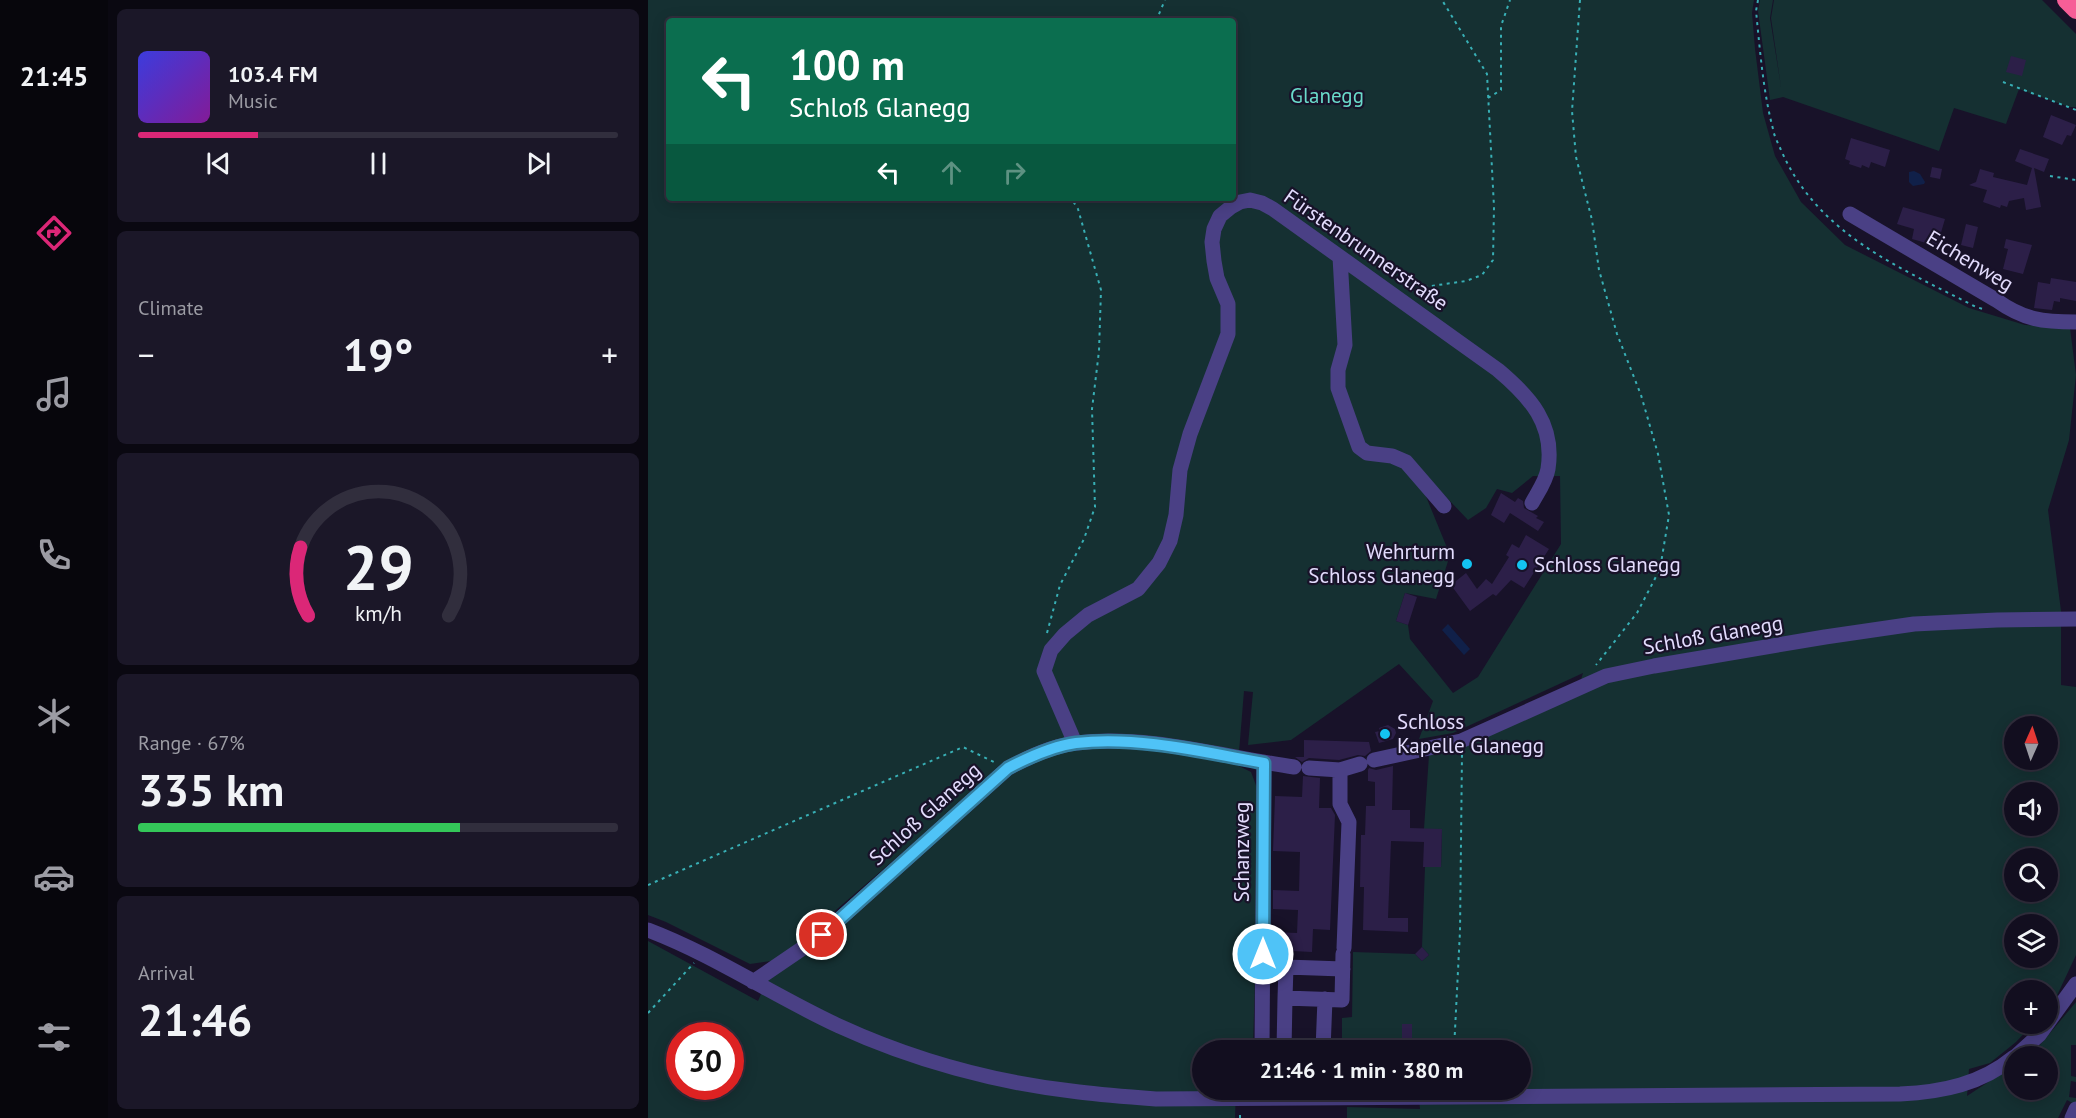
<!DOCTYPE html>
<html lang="en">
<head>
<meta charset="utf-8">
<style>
	:root { --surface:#120e1f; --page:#1b1728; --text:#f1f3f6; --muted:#9c9ca4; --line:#312e3d; --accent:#db2777 }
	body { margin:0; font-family:"PT Sans",sans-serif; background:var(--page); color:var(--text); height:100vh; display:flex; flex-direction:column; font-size:22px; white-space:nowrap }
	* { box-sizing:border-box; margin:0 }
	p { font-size:20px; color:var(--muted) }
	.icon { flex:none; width:33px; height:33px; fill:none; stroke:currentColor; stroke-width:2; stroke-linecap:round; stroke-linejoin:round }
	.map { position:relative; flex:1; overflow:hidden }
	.panel { display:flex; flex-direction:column; gap:9px; padding:9px; background:#0a0811; width:540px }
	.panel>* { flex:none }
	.hud { position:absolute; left:18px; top:18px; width:570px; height:183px; border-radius:6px; box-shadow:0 3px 15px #0003,0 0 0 2px var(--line); background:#0b6e4f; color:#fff; overflow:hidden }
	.needle { width:39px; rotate:3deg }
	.tools { position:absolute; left:1356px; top:716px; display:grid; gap:12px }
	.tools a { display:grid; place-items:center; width:54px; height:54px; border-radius:50%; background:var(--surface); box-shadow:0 3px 15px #0003,0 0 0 2px var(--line); font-size:30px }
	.speed { position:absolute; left:18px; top:1022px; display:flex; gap:12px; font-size:30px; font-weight:700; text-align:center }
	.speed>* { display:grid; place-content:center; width:78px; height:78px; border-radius:50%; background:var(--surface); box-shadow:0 3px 15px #0003,0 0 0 2px var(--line); line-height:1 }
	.speed .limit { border:9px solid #d22; background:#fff; color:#111 }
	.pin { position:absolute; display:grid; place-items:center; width:51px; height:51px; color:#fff; margin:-26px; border:3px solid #fff; border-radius:50%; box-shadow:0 2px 6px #0007 }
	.me { position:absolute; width:66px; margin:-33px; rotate:0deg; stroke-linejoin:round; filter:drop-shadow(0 0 4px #0008) }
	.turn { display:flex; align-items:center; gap:21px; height:126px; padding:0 24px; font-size:27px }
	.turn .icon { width:78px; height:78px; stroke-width:2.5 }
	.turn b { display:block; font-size:42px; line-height:51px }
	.lanes { display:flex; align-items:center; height:57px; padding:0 24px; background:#0003; justify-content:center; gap:30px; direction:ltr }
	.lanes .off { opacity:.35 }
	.big { font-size:45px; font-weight:600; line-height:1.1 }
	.panel .tile { flex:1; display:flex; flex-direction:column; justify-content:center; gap:9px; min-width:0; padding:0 21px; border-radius:9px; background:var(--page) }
	.panel .dial { align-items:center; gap:0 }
	.dial svg { height:156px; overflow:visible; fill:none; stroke:var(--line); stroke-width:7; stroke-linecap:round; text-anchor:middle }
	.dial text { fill:var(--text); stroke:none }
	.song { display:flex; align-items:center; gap:18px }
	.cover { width:72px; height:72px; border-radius:9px; background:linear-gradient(135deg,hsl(240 70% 55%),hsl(290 70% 35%)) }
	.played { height:6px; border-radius:3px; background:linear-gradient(90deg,var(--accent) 25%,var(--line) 25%) }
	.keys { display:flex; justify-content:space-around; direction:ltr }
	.heat { display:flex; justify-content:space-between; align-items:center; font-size:33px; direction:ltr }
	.charge { height:9px; border-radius:4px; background:linear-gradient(90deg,#34c759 67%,var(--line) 0) }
	.trip { position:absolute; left:544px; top:1040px; width:339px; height:60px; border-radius:30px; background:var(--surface); box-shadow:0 3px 15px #0003,0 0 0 2px var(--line); font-weight:600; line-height:60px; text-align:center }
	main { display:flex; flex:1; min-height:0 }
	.tabs { display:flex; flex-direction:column; width:108px; justify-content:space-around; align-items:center; background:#07060c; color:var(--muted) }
	.tabs .icon { width:42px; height:42px }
	.tabs .current { color:var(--accent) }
	.tabs b { font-size:27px; color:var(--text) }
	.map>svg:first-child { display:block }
	.green { fill:#153032; fill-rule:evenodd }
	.water { fill:#102049 }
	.building { fill:#2c1f48 }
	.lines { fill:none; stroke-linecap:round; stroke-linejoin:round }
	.path { stroke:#38afb5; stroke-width:2; stroke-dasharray:3 4.5; stroke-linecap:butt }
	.minor { stroke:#4a4085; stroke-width:15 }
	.highway { stroke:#f65e97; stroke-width:18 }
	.route-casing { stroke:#337fa1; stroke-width:15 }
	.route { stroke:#4fc3f7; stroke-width:10 }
	.poi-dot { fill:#13c4f1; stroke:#181229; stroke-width:2 }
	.labels { text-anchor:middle; stroke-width:4.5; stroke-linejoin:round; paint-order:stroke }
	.park-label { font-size:21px; fill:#6adaca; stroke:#181229 }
	.street-label { font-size:21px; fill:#e3dcfd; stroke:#181229 }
	.poi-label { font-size:21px; fill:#e3dcfd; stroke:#181229; text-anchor:start }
</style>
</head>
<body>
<main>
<nav class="tabs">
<b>21:45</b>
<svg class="icon current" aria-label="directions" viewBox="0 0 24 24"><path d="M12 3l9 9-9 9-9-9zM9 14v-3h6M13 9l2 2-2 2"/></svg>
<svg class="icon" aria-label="music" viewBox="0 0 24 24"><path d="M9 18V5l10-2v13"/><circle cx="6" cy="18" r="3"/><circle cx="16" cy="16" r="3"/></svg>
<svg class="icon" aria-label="phone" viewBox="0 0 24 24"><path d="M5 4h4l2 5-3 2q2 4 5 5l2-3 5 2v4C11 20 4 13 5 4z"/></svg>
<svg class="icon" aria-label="climate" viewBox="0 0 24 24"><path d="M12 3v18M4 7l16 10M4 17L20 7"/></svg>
<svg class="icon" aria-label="car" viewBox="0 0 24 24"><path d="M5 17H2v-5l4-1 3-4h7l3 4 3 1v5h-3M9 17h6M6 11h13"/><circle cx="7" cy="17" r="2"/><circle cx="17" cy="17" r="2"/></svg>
<svg class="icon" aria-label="filters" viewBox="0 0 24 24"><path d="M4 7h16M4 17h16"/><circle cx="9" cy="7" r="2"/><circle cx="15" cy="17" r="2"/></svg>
</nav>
<section class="panel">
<div class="tile">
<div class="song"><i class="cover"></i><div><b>103.4 FM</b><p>Music</p></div></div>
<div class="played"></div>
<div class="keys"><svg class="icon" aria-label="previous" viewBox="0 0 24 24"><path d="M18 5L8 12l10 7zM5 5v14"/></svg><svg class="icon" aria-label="pause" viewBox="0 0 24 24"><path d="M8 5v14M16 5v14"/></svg><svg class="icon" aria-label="next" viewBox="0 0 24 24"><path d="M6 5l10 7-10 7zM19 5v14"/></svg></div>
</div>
<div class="tile"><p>Climate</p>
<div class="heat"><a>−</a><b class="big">19°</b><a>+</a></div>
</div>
<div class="tile dial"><svg viewBox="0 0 100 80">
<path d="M14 69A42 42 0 1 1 86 69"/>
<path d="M14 69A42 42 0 0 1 10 34" stroke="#db2777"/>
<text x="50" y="56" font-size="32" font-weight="700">29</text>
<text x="50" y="72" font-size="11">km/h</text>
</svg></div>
<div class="tile"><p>Range · 67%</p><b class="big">335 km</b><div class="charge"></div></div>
<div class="tile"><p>Arrival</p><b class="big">21:46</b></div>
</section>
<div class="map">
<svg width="1428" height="1118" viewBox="0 0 1428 1118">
	<rect width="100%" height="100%" fill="#181229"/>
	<!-- green -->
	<path class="green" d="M0,0h1106l-2,13 3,36 8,64 12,43 26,46 44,43 124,63 56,17 45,3 6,47 -7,65 -21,70 13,101v74l15,2v268l-22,47 -6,7v-19h-34v33h20l-18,19 -26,21 -21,6 -2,27 47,-31v24h34v-33h-20l6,-4 42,-50v43h-5v31l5,1v5l-5,-1 -2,16 7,1v20v-13l-9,-5 -9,18h-711v-11l73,2 -2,-20h103v-39h-179v-32l10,-1 1,-65 62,2 7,7 7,-6 -7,-8 3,-80h16l1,-37 -18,-1 5,-74 147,-58 7,-24 -130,60 -34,6 14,-38 -34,-37 -108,76 -43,5 5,-53 -9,-1 -5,61 -112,-14 -123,27 -226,195 -28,4 -84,-42 -18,-7zM21,21h564v177h-564zM885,476h27l1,68 -83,133 -25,16 -43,-54 -2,-14 -12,-4 9,-28 31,6 14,-44 -25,-61 7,-12 36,38 18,-12 11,-19 15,4zM1366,726h34v33h-34zM1366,792h34v33h-34zM1366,858h34v33h-34zM1366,924h34v33h-34z
		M1112,0h13l-3,18 11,69 -10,-69 3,-18h268l34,34v73h-7l-50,-18 -13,35 -52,-16 -15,43 -156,-54 -13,3 -12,-89z
		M435,748h48l92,10 28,14 9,24 -7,254h-50v39h33l-1,29h-587v-177l110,60 11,-25 239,-202 30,-15zM32,1035h50v51h-50z"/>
	<!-- water -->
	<path class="water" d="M1266,171l6,3 5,8 -1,2 -11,2 -4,-4v-10z
		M800,624l22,25 -6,6 -22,-25z"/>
	<!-- building -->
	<path class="building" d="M1363,56l15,4 -4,16 -16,-4z
		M1403,115l25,10 -5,11 -4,-1 -5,10 -19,-8z
		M1203,138l39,12 -5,17 -14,-5 -2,6 -7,-3 -1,3 -12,-4 1,-3 -5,-2z
		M1372,149l29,10 -5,13 -10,-4 7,39 -15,3 -2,-12 -15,3 -2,6 -6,-2 -1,3 -17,-6 4,-12 -18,-5 7,-3 4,-13 14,4 -1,4 34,8 5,-17 -17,-7z
		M1284,167l10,2 -2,10 -10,-2z
		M1255,207l42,12 -8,27 -25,-7 2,-10 -17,-5z
		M1318,224l12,3 -5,21 -12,-3z
		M1358,239l26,6 -9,29 -20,-5 5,-20 -4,-1z
		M1403,278l25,4v19l-16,-3v4l-6,-1 -2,9 -18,-2 4,-26 12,2z
		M853,493l14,9 3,-4 5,3 1,7 14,8 -2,2 8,4 -6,9 -28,-18 -6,10 -13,-8z
		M878,535l23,14 -25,39 -13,-8 -15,16 -3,-2 -23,17 -19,-26 15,-12 11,16 9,-10 6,5 17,-27 -3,-2 6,-11 7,4z
		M757,593l12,4 -9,28 -12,-4z
		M740,725l7,4 1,4 -3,6 -14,4 -4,-11 5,-1 -1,-3z
		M656,740l65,2 2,9 -6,5 -7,-1 -19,5 -30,-2 -7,4 -7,-5h9z
		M745,766l-1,44h18v18l32,1 -1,38h-18l1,-25 -33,-1 -3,77h20v14l-45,-2 1,-43h-4l1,-52h4l1,-29h9v-24l-7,-1v-11l1,-2 7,2z
		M655,776l17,2 -1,30h12l4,7 -5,115 -17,-1 -1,23 -40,-2 1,-18 24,1 1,-23 -25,-1v-19l26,1 1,-39 -27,-1 2,-55 27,1z
		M774,947l7,8 -7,6 -7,-7z
		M754,1024h10v24l-10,-1z"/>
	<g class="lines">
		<!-- path -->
		<path class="path" d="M932,0l-8,111 4,46 16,63 7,50 18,64 24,61 17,59 11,61 -9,54 -23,44 -41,52
			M1110,0l-2,11c4,39 7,80 17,118 1,7 5,14 8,21 37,85 118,117 195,157l7,2
			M508,21l9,-21
			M1355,82l73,28
			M840,98l13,-8v-64l9,-26
			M1402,176l26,4
			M762,291l14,-4 42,-6 16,-6 11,-15 1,-53 -7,-133 -45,-74
			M399,633l13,-48 24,-46 11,-32 -3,-98 7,-58 2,-61 -23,-81 -7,-11
			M0,885l315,-138 31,15
			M0,1013l46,-50
			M806,1050l6,-119 2,-178
			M592,1118v-7"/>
		<!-- minor -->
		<path class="minor" d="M1202,214l146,86c28,20 47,22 80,22
			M692,257l5,88 -7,25v18l21,59 8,6 25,3 14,6 38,44
			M427,743l-31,-72 7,-21 14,-16 23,-19 50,-26 21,-26 11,-22 6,-26 4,-45 10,-36 38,-100v-30l-11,-26 -3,-17 -2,-19 2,-13 6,-13 11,-9 9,-5 10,-2 12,3 11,6 225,161c32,27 57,54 50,99 -2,12 -10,23 -16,34
			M726,760l87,-19 145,-65 48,-10 171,-29 89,-13 83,-4 79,-1
			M661,768l31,2 20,-6
			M692,770v34l9,18 -5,126
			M0,930c66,25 126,66 191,96 74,34 158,57 240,66 25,3 51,5 77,7l744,-5c43,-2 81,-10 114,-37
			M695,969l-57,-2 -1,31 57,2 1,-46
			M105,982l69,-47 186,-167c21,-11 44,-22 68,-25 72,-9 147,14 218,24
			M614,1050l2,-287
			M636,1050l1,-52
			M675,1050l2,-51
			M1368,1056l23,-21 37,-51
			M1424,1118l4,-9"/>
		<!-- highway -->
		<path class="highway" d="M1418,0l10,10"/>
	</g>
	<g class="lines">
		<!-- route casing -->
		<g class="route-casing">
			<path id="route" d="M174,935l186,-167c21,-11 45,-22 68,-25 63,-7 127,9 188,20l-1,191"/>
		</g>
		<!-- route -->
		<use href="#route" class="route"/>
	</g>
	<!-- markers -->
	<g class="poi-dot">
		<circle cx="819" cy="564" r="6"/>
		<circle cx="874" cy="565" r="6"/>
		<circle cx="737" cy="734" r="6"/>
	</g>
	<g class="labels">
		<!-- park labels -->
		<g class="park-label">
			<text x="679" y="103">Glanegg</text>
		</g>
		<!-- street labels -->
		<g class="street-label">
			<text transform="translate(718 250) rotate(35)" y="7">Fürstenbrunnerstraße</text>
			<text transform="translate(1322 261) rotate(31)" y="7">Eichenweg</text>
			<text transform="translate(1065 635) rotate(-10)" y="7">Schloß Glanegg</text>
			<text transform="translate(277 814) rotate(-42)" y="7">Schloß Glanegg</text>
			<text transform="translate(594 852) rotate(-90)" y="7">Schanzweg</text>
		</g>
		<!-- poi labels -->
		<g class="poi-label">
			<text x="807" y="559" text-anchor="end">Wehrturm<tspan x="807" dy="24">Schloss Glanegg</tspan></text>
			<text x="886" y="572">Schloss Glanegg</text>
			<text x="749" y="729">Schloss<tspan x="749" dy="24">Kapelle Glanegg</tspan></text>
		</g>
	</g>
</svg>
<div class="tools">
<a><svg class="needle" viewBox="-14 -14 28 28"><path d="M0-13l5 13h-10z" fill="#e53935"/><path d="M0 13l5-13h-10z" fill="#9c9ca4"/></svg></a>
<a><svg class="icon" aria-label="sound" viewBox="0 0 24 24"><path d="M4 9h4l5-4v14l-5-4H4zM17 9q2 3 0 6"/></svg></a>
<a><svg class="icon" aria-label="search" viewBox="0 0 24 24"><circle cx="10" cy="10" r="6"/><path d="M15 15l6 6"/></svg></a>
<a><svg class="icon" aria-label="layers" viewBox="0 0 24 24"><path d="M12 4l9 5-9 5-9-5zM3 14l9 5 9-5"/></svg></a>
<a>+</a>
<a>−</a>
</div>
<div class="speed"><div class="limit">30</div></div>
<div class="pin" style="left:174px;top:935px;background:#d93025"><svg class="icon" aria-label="arrive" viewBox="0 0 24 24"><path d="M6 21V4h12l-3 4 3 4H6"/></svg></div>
<svg class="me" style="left:615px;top:954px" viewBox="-20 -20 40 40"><circle r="17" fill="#4fc3f7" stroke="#fff" stroke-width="3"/><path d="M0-11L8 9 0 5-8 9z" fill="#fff"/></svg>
<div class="trip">21:46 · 1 min · 380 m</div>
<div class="hud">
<div class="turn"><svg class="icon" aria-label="left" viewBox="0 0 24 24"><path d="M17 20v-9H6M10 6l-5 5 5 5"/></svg><div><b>100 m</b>Schloß Glanegg</div></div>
<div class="lanes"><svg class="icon" aria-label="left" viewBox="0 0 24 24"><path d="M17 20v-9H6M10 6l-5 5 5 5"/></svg><svg class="icon off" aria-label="ahead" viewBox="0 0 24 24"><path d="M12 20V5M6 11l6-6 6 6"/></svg><svg class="icon off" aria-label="right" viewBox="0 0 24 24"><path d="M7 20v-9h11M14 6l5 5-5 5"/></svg></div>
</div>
</div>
</main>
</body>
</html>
